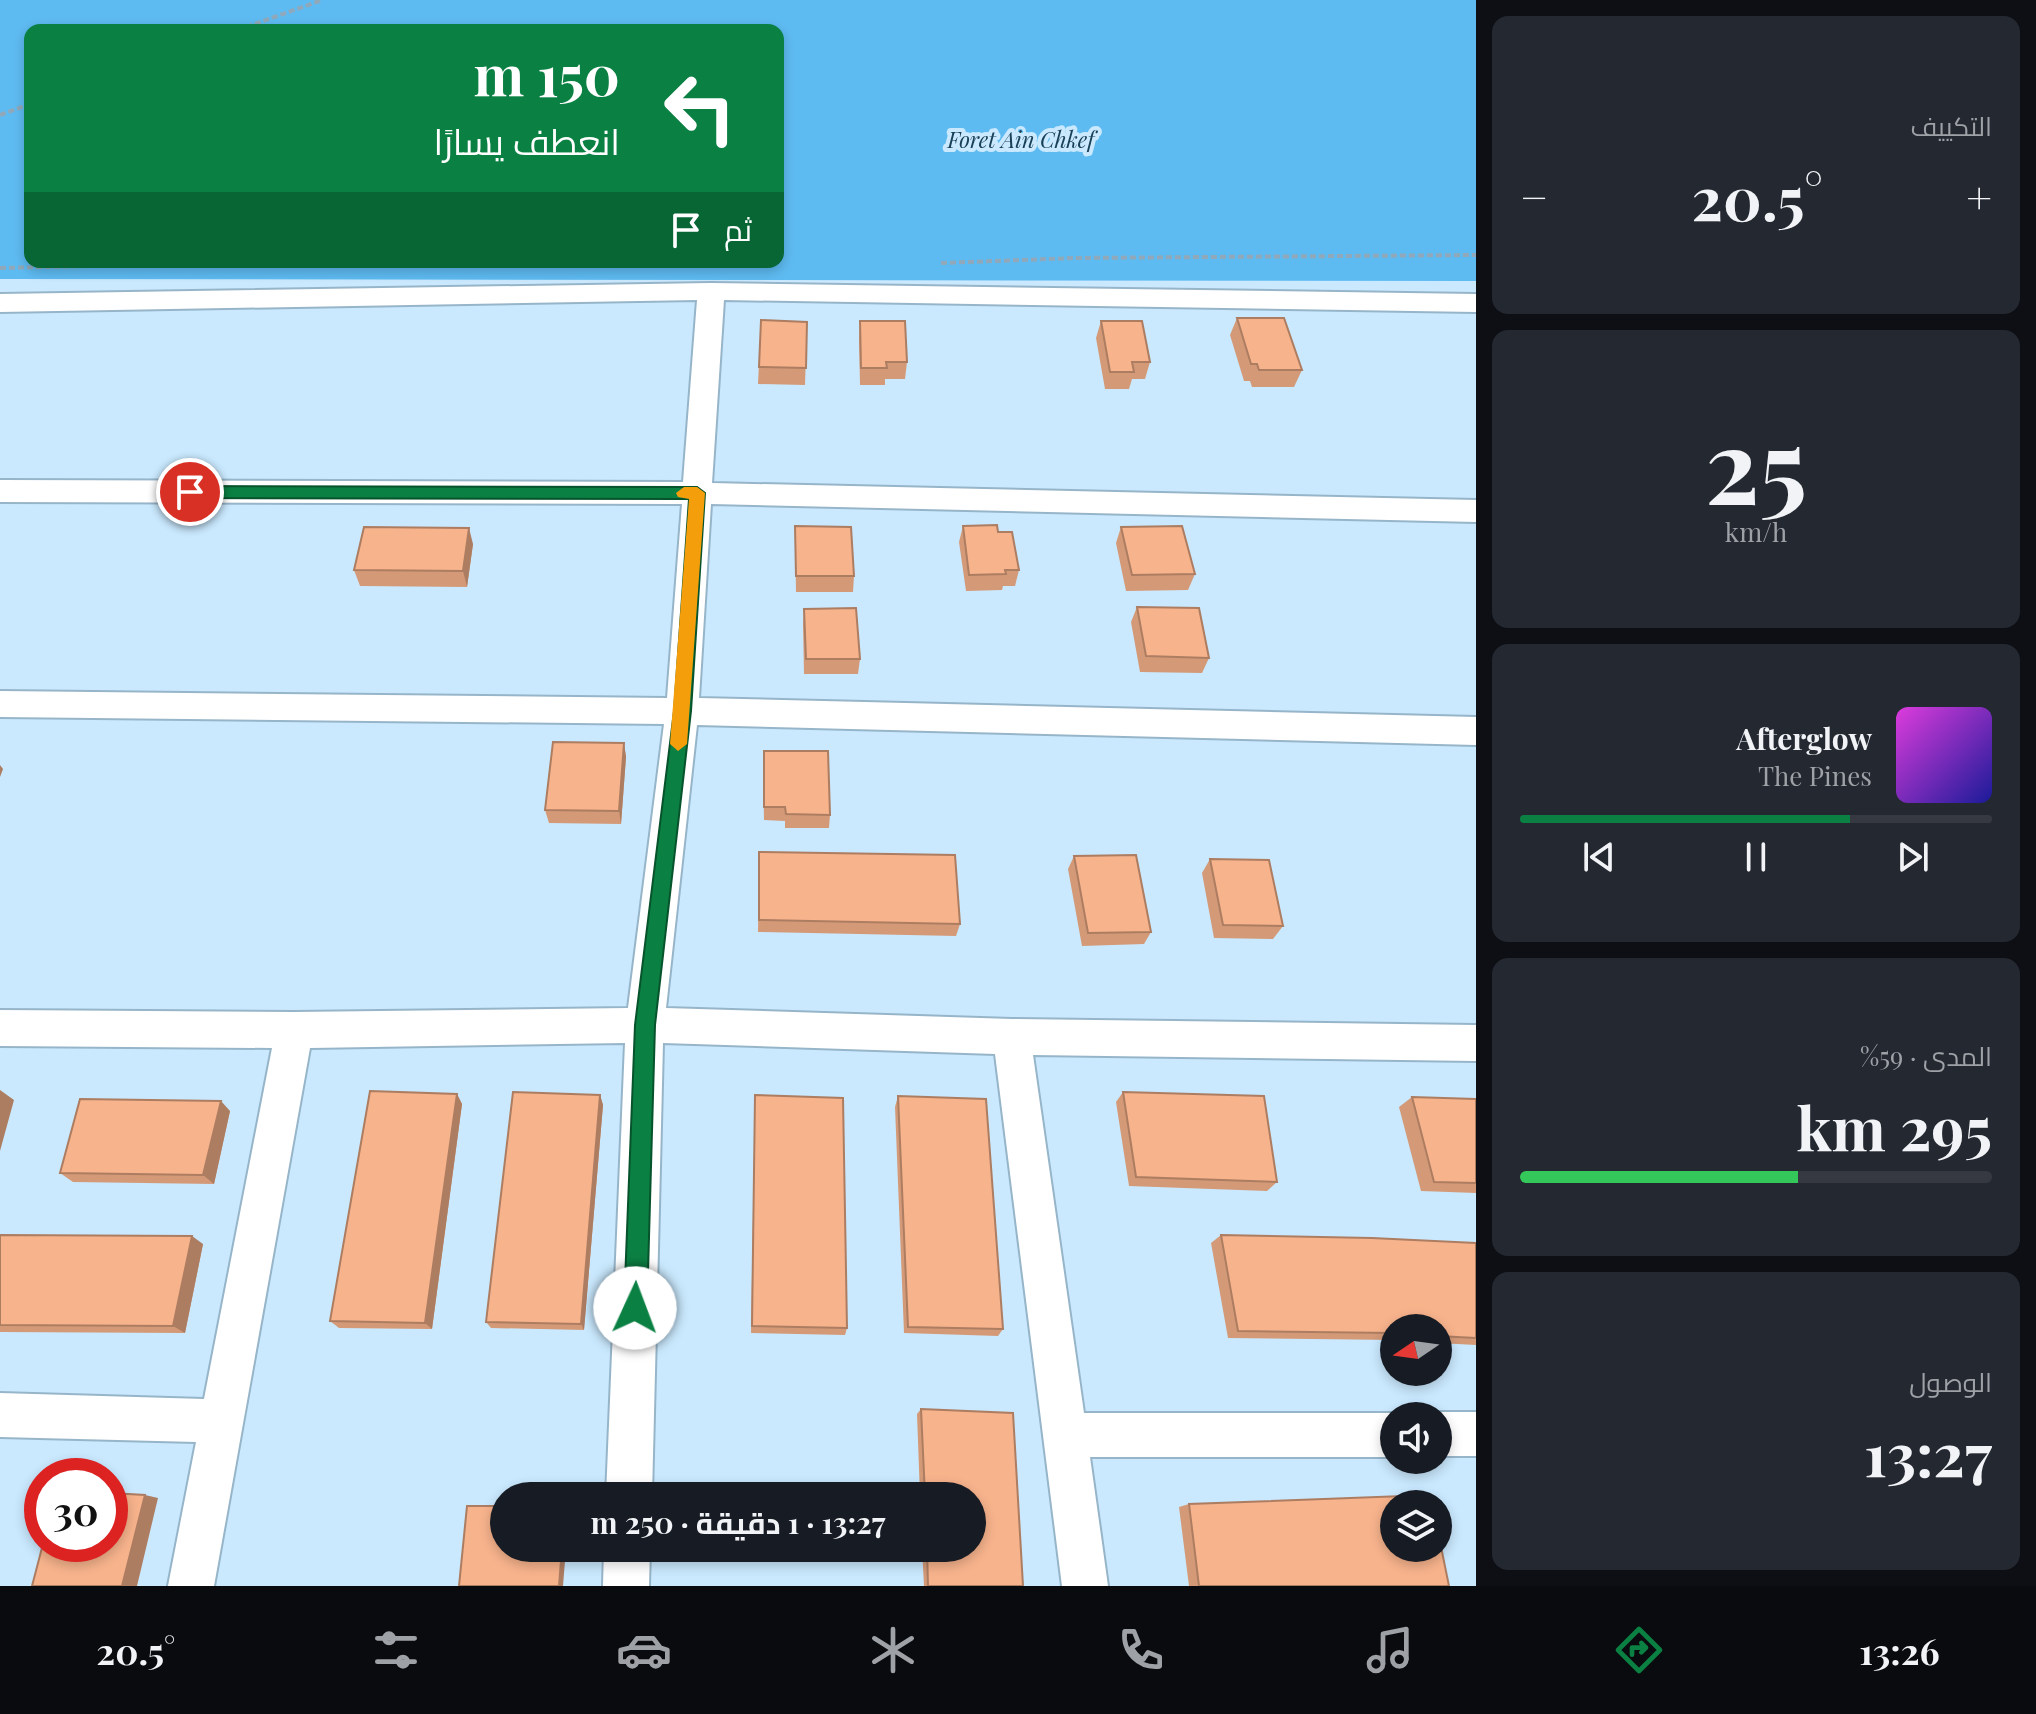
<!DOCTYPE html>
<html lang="ar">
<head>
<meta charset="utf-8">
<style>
	:root { --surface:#171b24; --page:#242831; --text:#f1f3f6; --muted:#9ea1a6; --line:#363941; --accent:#0b8043 }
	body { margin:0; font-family:"Playfair Display",Cairo,serif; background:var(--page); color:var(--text); direction:rtl; height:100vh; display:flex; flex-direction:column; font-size:30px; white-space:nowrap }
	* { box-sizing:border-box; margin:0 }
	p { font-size:26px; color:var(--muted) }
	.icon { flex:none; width:44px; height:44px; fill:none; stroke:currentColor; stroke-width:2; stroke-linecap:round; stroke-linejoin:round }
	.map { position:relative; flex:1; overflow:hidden; direction:ltr }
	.sheet { display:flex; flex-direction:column; gap:16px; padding:16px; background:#0d0f14; width:560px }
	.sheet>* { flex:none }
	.hud { position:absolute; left:24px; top:24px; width:760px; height:244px; border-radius:16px; box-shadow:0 4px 12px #0003; direction:rtl; background:#0b8043; color:#fff; overflow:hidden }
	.needle { width:52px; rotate:257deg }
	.fabs { position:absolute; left:1380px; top:1314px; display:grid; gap:16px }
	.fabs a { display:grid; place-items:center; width:72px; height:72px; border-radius:50%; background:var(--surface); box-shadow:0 4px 12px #0003; font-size:40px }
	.speed { position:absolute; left:24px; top:1458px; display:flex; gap:16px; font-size:40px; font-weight:700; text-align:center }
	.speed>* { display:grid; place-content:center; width:104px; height:104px; border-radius:50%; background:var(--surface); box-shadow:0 4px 12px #0003; line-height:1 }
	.speed .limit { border:12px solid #d22; background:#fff; color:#111 }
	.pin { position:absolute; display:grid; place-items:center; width:68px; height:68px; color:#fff; margin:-34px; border:4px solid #fff; border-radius:50%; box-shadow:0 2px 8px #0007 }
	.me { position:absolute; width:88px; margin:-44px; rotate:2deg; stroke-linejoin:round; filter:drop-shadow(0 0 6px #0008) }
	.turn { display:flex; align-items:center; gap:28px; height:168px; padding:0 32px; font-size:36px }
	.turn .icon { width:104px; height:104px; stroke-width:2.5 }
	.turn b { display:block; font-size:56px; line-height:68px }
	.then { display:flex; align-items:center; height:76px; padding:0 32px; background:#0003; gap:16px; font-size:30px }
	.big { font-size:60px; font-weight:700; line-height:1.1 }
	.sheet .card { flex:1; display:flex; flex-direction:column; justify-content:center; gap:12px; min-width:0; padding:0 28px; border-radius:16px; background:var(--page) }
	.sheet .dial { align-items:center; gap:0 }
	.dial b { font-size:104px; line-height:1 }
	.song { display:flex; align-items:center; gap:24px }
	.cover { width:96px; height:96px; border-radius:12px; background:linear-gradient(135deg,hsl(300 70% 55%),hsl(240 70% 35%)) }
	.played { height:8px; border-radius:4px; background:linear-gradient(90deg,var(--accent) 70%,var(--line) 70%) }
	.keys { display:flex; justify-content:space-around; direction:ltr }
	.heat { display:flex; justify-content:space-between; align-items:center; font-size:44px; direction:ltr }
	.charge { height:12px; border-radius:6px; background:linear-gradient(90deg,#34c759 59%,var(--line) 0) }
	.trip { position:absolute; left:490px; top:1482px; width:496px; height:80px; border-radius:40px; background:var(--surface); box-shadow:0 4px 12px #0003; font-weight:700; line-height:80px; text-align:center; direction:rtl }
	.menu { display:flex; height:128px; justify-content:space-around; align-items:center; background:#090b0e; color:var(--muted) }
	.menu .icon { width:56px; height:56px }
	.menu .current { color:var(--accent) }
	.menu b { font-size:36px; color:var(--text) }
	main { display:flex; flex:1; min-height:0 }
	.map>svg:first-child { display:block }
	.forest { fill:#5ebbf2; fill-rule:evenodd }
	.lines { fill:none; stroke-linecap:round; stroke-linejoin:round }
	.street-casing { stroke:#97b5c9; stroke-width:4 }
	.path { stroke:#90a8b9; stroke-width:4; stroke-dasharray:6 3; stroke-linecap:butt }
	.street { fill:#fff; fill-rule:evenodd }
	.wall { fill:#d49a78 }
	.shaded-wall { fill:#ad7d62 }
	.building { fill:#f7b38c; stroke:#ad7d62; stroke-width:2 }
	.route { fill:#0b8043; stroke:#07532c; stroke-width:2 }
	.slow { fill:#f59e0b }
	.labels { text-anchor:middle; stroke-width:8; stroke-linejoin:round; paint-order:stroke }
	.far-park-label { font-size:22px; font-style:italic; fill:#194057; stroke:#cae9fe }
</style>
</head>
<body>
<main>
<section class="sheet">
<div class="card"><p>التكييف</p>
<div class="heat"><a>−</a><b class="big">20.5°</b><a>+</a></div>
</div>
<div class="card dial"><b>25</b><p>km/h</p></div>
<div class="card">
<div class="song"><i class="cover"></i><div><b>Afterglow</b><p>The Pines</p></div></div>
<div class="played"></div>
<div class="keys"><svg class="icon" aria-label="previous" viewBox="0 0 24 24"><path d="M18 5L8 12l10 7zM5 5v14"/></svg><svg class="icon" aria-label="pause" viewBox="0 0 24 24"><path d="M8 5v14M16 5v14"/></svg><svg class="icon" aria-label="next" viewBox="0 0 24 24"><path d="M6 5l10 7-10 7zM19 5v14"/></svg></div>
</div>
<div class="card"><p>المدى · 59%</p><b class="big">295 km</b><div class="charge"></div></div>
<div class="card"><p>الوصول</p><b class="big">13:27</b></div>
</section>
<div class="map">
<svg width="1476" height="1586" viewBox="0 0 1476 1586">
	<rect width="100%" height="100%" fill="#cae9fe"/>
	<!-- forest -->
	<path class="forest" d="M0,0h1476v281l-1476,-2zM30,30h748v232h-748z"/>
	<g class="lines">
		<!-- street casing -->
		<g class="street-casing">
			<path id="street" d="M711,283l765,11v18l-752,-12 -12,183 764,17v22l-765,-18 -12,194 777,19v28l-779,-20 -31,283 346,11 464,6v36l-443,-6 51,358h310l7,3h-7v41h-304l18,129h-46l-67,-532 -332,-11 -11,453h-46l19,-453 -315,5 -96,538h-46l28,-144 -196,-5v-44l204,6 68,-351 -272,-2v-36l294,2 334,-4 36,-284 -664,-7v-26l667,7 15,-194 -682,-2v-22l683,2 14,-182 -697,12v-18z
				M1438,1412h38v44h-38v-40h-10z
				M604,1548h46l-1,38h-46z"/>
		</g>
		<!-- path -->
		<path class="path" d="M238,30l84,-30
			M0,115l30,-11
			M352,262l143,1
			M941,263l134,-5 401,-3
			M0,268l264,-6"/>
		<!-- street -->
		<use href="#street" class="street"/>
	</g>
	<!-- wall -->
	<path class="wall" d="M1237,318l65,52 -8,17h-42l-2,-6h-6l-14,-46z
		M761,320l46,2 -2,63 -47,-1z
		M860,321l47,41 -2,17h-20v6h-25l-1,-47z
		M1101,321l49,41 -5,17h-13l-3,10h-24l-9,-51z
		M795,526l59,50 -1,16h-57z
		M963,526l35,6 21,38 -4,16h-12l-1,4 -36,1 -7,-49z
		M1121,527l74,47 -7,16 -62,1 -10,-48z
		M473,544l-6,43 -107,-1 -6,-16z
		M1137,607l72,51 -7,15 -62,-1 -9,-50z
		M804,609l56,50 -2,15h-54l-1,-50z
		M624,743l2,14 -5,67 -72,-1 -4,-13z
		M763,765l67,50 -1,13h-44v-7l-21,-1z
		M759,852l201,72 -4,12 -198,-4z
		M1074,856l77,76 -7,12 -62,2 -14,-77z
		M1210,859l73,67 -10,13 -59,-1 -12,-65z
		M1123,1092l154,90 -10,9 -138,-5 -13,-84z
		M457,1094l5,10 -30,225 -93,-1 -9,-7z
		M600,1095l3,10 -19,225 -93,-2 -5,-6z
		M755,1095l92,233 -2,7 -94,-2z
		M898,1096l105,233 -5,7 -94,-3 -9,-226z
		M1412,1097l64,2v94l-55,-2 -22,-84z
		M230,1111l-16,73 -141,-2 -13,-9z
		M0,1235l203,9 -18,89 -185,-1z
		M1221,1235l255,8v102l-38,-2v-15h-44v12l-166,-2 -17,-95z
		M921,1409l92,4 10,173h-99l-2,-38h50v-52h-52l-3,-82z
		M1189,1504l260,82h-260l-10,-79z"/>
	<!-- shaded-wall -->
	<path class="shaded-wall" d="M469,528l4,16 -6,43 -4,-16z
		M624,743l2,14 -5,67 -2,-13z
		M0,765l3,4 -3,8z
		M0,1090l14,10 -14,51z
		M457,1094l5,10 -30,225 -7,-6z
		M600,1095l3,10 -19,225 -3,-6z
		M221,1101l9,10 -16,73 -11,-9z
		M192,1236l11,8 -18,89 -12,-7z
		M145,1495l13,3 -21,88h-15z
		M562,1548h4l-3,38h-4z"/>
	<!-- building -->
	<path class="building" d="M1237,318h47l18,52h-43l-2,-6h-6z
		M761,320l46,2 -1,46 -47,-1z
		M860,321h45l2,41h-21l1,6h-26z
		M1101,321h41l8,41h-18l2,10h-24z
		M997,525l1,7h14l7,38h-14l1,4 -37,1 -6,-49z
		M795,526l56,1 3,49h-58z
		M1182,526l13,48 -63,1 -11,-48z
		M364,527l105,1 -6,43 -109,-1z
		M1137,607l62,1 10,50 -63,-2z
		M856,608l4,51h-54l-2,-50z
		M553,742l71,1 -5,68 -74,-1z
		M764,751h64l2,64 -44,-1 -1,-7h-21z
		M759,852l196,3 5,69 -201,-4z
		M1136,855l15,77 -63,1 -14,-77z
		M1210,859l59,1 14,66 -60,-1z
		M370,1091l87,3 -32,229 -95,-2z
		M513,1092l87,3 -19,229 -95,-2z
		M1123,1092l141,4 13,86 -141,-5z
		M755,1095l88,3 4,230 -95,-2z
		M898,1096l88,3 17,230 -95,-2z
		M1412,1097l64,2v84l-42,-1z
		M80,1099l141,2 -18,74 -143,-2z
		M0,1235l192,1 -19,90 -173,-1z
		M1221,1235l151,3 104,5v95l-38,-2v-8h-44v5l-156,-2z
		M921,1409l92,4 10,173h-95l-1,-38h45v-52h-47z
		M110,1493l35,2 -23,91h-90l11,-42h67z
		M1430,1495l2,9h-38v44h44v-16l11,54h-250l-10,-82z
		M467,1506h37v42h58l-3,38h-100z"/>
	<!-- route -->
	<path class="route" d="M190,486l507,1 8,6 -14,218 -36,314 -8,283 -4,8 -8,3 -8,-3 -3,-8 11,-283 39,-314 15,-212 -499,-1 -8,-6z"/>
	<!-- slow -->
	<path class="slow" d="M684,487h13l8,6 -18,251 -9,7 -8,-7 19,-245 -11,-2 -2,-4z"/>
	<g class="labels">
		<!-- far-park labels -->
		<g class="far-park-label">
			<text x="1021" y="148">Foret Ain Chkef</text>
		</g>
	</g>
</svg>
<div class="fabs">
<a><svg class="needle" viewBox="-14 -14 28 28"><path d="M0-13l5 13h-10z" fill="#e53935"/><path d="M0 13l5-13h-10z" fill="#9ea1a6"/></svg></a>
<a><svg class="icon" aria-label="sound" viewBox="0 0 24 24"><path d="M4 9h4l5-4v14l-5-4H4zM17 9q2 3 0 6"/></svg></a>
<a><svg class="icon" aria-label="layers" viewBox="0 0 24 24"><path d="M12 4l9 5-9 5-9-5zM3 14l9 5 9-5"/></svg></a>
</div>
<div class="speed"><div class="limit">30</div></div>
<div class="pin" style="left:190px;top:492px;background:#d93025"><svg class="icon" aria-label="arrive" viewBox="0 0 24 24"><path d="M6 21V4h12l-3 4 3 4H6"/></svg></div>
<svg class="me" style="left:635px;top:1308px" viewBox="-20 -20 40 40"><circle r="19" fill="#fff"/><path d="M0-13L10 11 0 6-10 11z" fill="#0b8043"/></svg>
<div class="trip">13:27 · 1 دقيقة · 250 m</div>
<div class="hud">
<div class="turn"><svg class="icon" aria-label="left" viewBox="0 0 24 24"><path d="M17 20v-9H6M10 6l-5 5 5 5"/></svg><div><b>150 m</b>انعطف يسارًا</div></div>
<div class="then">ثم<svg class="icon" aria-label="arrive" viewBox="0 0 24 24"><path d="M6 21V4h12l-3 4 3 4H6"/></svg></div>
</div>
</div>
</main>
<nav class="menu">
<b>13:26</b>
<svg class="icon current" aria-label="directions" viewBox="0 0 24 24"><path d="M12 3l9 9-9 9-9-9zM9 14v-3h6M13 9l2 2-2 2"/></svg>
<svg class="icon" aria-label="music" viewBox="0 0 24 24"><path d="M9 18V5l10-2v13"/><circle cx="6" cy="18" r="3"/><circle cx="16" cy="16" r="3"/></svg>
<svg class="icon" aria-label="phone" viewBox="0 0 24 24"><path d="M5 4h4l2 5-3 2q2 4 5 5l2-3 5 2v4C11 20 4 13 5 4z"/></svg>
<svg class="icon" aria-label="climate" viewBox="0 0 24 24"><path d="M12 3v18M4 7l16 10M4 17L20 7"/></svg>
<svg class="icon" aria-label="car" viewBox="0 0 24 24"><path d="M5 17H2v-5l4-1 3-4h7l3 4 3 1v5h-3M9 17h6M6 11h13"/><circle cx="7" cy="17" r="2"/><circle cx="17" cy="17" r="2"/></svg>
<svg class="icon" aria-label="filters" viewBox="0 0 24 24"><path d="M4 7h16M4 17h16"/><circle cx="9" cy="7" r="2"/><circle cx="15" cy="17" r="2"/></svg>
<b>20.5°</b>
</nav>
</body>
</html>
